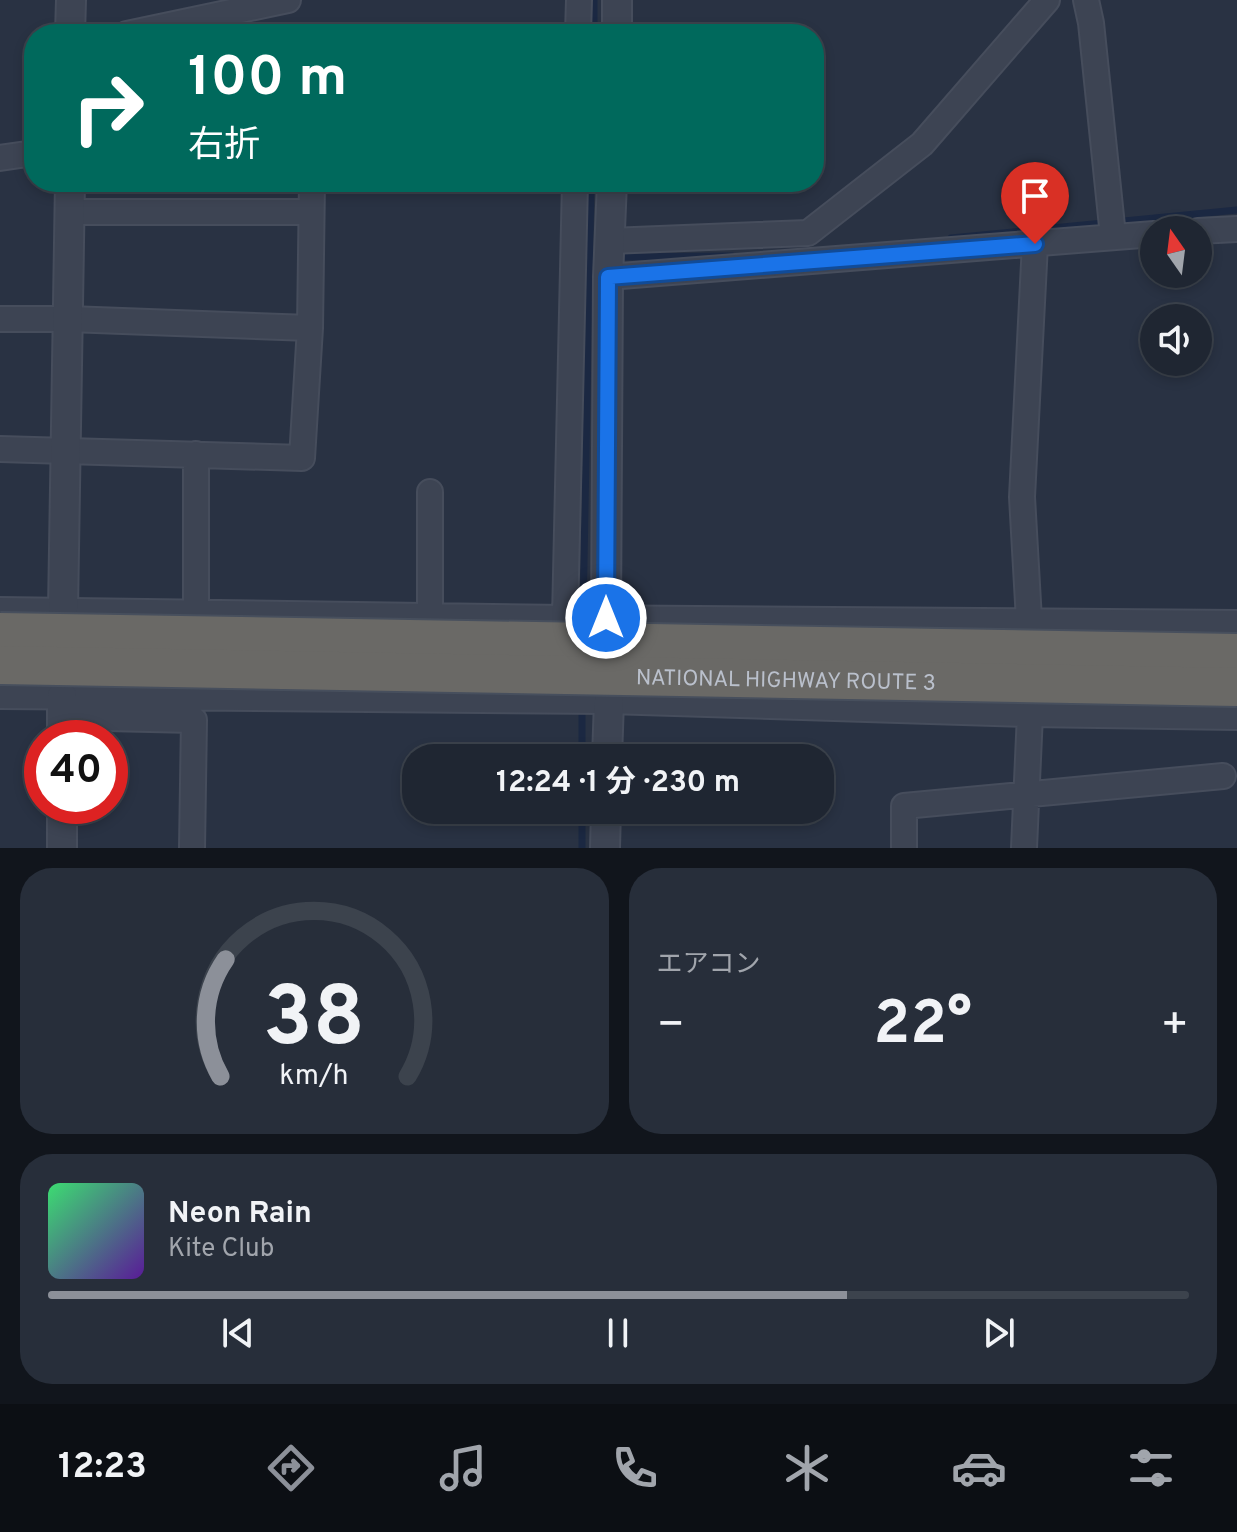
<!DOCTYPE html>
<html lang="ja">
<head>
<meta charset="utf-8">
<style>
	:root { --surface:#1f2632; --page:#272e3a; --text:#f1f3f6; --muted:#a1a5ac; --line:#3c434d; --accent:#8c9099 }
	body { margin:0; font-family:Overpass,"Noto Sans JP",sans-serif; background:var(--page); color:var(--text); height:100vh; display:flex; flex-direction:column; font-size:30px; white-space:nowrap }
	* { box-sizing:border-box; margin:0 }
	p { font-size:26px; color:var(--muted) }
	.icon { flex:none; width:44px; height:44px; fill:none; stroke:currentColor; stroke-width:2; stroke-linecap:round; stroke-linejoin:round }
	.map { position:relative; height:848px; overflow:hidden }
	.drawer { display:flex; flex-direction:column; gap:20px; padding:20px; background:#11151c; flex:1 }
	.drawer>* { flex:none }
	.top-card { position:absolute; left:24px; top:24px; width:800px; height:168px; border-radius:32px; box-shadow:0 4px 12px #0003,0 0 0 2px var(--line); background:#00695c; color:#fff; overflow:hidden }
	.needle { width:52px; rotate:346deg }
	.tools { position:absolute; left:1140px; top:216px; display:grid; gap:16px }
	.tools a { display:grid; place-items:center; width:72px; height:72px; border-radius:50%; background:var(--surface); box-shadow:0 4px 12px #0003,0 0 0 2px var(--line); font-size:40px }
	.speed { position:absolute; left:24px; top:720px; display:flex; gap:16px; font-size:40px; font-weight:700; text-align:center }
	.speed>* { display:grid; place-content:center; width:104px; height:104px; border-radius:50%; background:var(--surface); box-shadow:0 4px 12px #0003,0 0 0 2px var(--line); line-height:1 }
	.speed .limit { border:12px solid #d22; background:#fff; color:#111 }
	.pin { position:absolute; display:grid; place-items:center; width:68px; height:68px; color:#fff; margin:-82px -34px; border-radius:50% 50% 50% 0; rotate:-45deg; box-shadow:0 0 8px #0007 }
	.pin .icon { rotate:45deg }
	.me { position:absolute; width:88px; margin:-44px; rotate:0deg; stroke-linejoin:round; filter:drop-shadow(0 0 6px #0008) }
	.turn { display:flex; align-items:center; gap:28px; height:168px; padding:0 32px; font-size:36px }
	.turn .icon { width:104px; height:104px; stroke-width:2.5 }
	.turn b { display:block; font-size:56px; line-height:68px }
	.big { font-size:60px; font-weight:700; line-height:1.1 }
	.drawer .tile { flex:1; display:flex; flex-direction:column; justify-content:center; gap:12px; min-width:0; padding:0 28px; border-radius:32px; background:var(--page) }
	.drawer .dial { align-items:center; gap:0 }
	.dial svg { height:208px; overflow:visible; fill:none; stroke:var(--line); stroke-width:7; stroke-linecap:round; text-anchor:middle }
	.dial text { fill:var(--text); stroke:none }
	.song { display:flex; align-items:center; gap:24px }
	.cover { width:96px; height:96px; border-radius:12px; background:linear-gradient(135deg,hsl(140 70% 55%),hsl(270 70% 35%)) }
	.played { height:8px; border-radius:4px; background:linear-gradient(90deg,var(--accent) 70%,var(--line) 70%) }
	.keys { display:flex; justify-content:space-around; direction:ltr }
	.heat { display:flex; justify-content:space-between; align-items:center; font-size:44px; direction:ltr }
	.drawer .tiles { flex:1; display:grid; gap:20px; grid-template-columns:1fr 1fr }
	.tile:last-child { grid-column:span 2 }
	.trip { position:absolute; left:402px; top:744px; width:432px; height:80px; border-radius:32px; background:var(--surface); box-shadow:0 4px 12px #0003,0 0 0 2px var(--line); font-weight:700; line-height:80px; text-align:center }
	.dock { display:flex; height:128px; justify-content:space-around; align-items:center; background:#0c0f14; color:var(--muted) }
	.dock .icon { width:56px; height:56px }
	.dock .active { color:var(--accent) }
	.dock b { font-size:36px; color:var(--text) }
	.map>svg:first-child { display:block }
	.lines { fill:none; stroke-linecap:round; stroke-linejoin:round }
	.stream { stroke:#1b2842; stroke-width:7 }
	.minor-casing { stroke:#464d5c; stroke-width:28 }
	.tertiary-casing { stroke:#464d5c; stroke-width:32 }
	.minor { stroke:#3d4453; stroke-width:24 }
	.tertiary { stroke:#3d4453; stroke-width:28 }
	.trunk-bridge-casing { stroke:#474f5d; stroke-width:42; stroke-linecap:butt }
	.trunk-bridge { stroke:#6a6966; stroke-width:38 }
	.route-casing { stroke:#114b97; stroke-width:20 }
	.route { stroke:#1a73e8; stroke-width:14 }
	.labels { text-anchor:middle; stroke-width:8; stroke-linejoin:round; paint-order:stroke }
	.street-label { font-size:22px; fill:#bac0cc; stroke:#212938 }
</style>
</head>
<body>
<div class="map">
<svg width="1237" height="848" viewBox="0 0 1237 848">
	<rect width="100%" height="100%" fill="#293243"/>
	<g class="lines">
		<!-- stream -->
		<path class="stream" d="M594,34v-34
			M951,238l286,-28
			M616,257l116,-1
			M583,616l8,-434
			M582,758v-54
			M582,810v38"/>
		<!-- minor casing -->
		<g class="minor-casing">
			<path id="minor" d="M1086,0l5,23 22,213
				M127,34l161,-34
				M578,34l1,-34
				M0,158l34,-5
				M69,212h242
				M1198,231l39,-2
				M610,241l198,-8 114,-89 125,-144
				M608,277l546,-43
				M0,319h69l241,9 2,-146
				M0,449l302,9 8,-130
				M430,492v123
				M0,610l565,8 672,5
				M196,612v-158
				M565,618l10,-436
				M1029,620l-7,-123 13,-253
				M0,696l609,5 421,13 207,3
				M62,717l132,3 -2,128
				M904,848v-42l319,-30
				M1024,848l6,-134"/>
		</g>
		<!-- tertiary casing -->
		<g class="tertiary-casing">
			<path id="tertiary" d="M70,34l1,-34
				M617,34v-34
				M63,610l7,-428
				M606,618l2,-341 4,-95
				M62,738v-42
				M607,758l2,-57
				M62,848v-42
				M605,848l1,-38"/>
		</g>
		<!-- minor -->
		<use href="#minor" class="minor"/>
		<!-- tertiary -->
		<use href="#tertiary" class="tertiary"/>
		<!-- trunk-bridge casing -->
		<g class="trunk-bridge-casing">
			<g id="trunk-bridge">
				<path d="M0,632l1237,21"/>
				<path id="s1" d="M0,665l1237,22"/>
			</g>
		</g>
		<!-- trunk-bridge -->
		<use href="#trunk-bridge" class="trunk-bridge"/>
	</g>
	<g class="lines">
		<!-- route casing -->
		<g class="route-casing">
			<path id="route" d="M606,618l2,-341 427,-33"/>
		</g>
		<!-- route -->
		<use href="#route" class="route"/>
	</g>
	<g class="labels">
		<!-- street labels -->
		<g class="street-label">
			<text dy="8" stroke="none"><textPath href="#s1" startOffset="786">NATIONAL HIGHWAY ROUTE 3</textPath></text>
		</g>
	</g>
</svg>
<div class="tools">
<a><svg class="needle" viewBox="-14 -14 28 28"><path d="M0-13l5 13h-10z" fill="#e53935"/><path d="M0 13l5-13h-10z" fill="#a1a5ac"/></svg></a>
<a><svg class="icon" aria-label="sound" viewBox="0 0 24 24"><path d="M4 9h4l5-4v14l-5-4H4zM17 9q2 3 0 6"/></svg></a>
</div>
<div class="speed"><div class="limit">40</div></div>
<div class="pin" style="left:1035px;top:244px;background:#d93025"><svg class="icon" aria-label="arrive" viewBox="0 0 24 24"><path d="M6 21V4h12l-3 4 3 4H6"/></svg></div>
<svg class="me" style="left:606px;top:618px" viewBox="-20 -20 40 40"><circle r="17" fill="#1a73e8" stroke="#fff" stroke-width="3"/><path d="M0-11L8 9 0 5-8 9z" fill="#fff"/></svg>
<div class="trip">12:24 · 1 分 · 230 m</div>
<div class="top-card">
<div class="turn"><svg class="icon" aria-label="right" viewBox="0 0 24 24"><path d="M7 20v-9h11M14 6l5 5-5 5"/></svg><div><b>100 m</b>右折</div></div>
</div>
</div>
<section class="drawer">
<div class="tiles">
<div class="tile dial"><svg viewBox="0 0 100 80">
<path d="M14 69A42 42 0 1 1 86 69"/>
<path d="M14 69A42 42 0 0 1 16 24" stroke="#8c9099"/>
<text x="50" y="56" font-size="32" font-weight="700">38</text>
<text x="50" y="72" font-size="11">km/h</text>
</svg></div>
<div class="tile"><p>エアコン</p>
<div class="heat"><a>−</a><b class="big">22°</b><a>+</a></div>
</div>
<div class="tile">
<div class="song"><i class="cover"></i><div><b>Neon Rain</b><p>Kite Club</p></div></div>
<div class="played"></div>
<div class="keys"><svg class="icon" aria-label="previous" viewBox="0 0 24 24"><path d="M18 5L8 12l10 7zM5 5v14"/></svg><svg class="icon" aria-label="pause" viewBox="0 0 24 24"><path d="M8 5v14M16 5v14"/></svg><svg class="icon" aria-label="next" viewBox="0 0 24 24"><path d="M6 5l10 7-10 7zM19 5v14"/></svg></div>
</div>
</div>
</section>
<nav class="dock">
<b>12:23</b>
<svg class="icon active" aria-label="directions" viewBox="0 0 24 24"><path d="M12 3l9 9-9 9-9-9zM9 14v-3h6M13 9l2 2-2 2"/></svg>
<svg class="icon" aria-label="music" viewBox="0 0 24 24"><path d="M9 18V5l10-2v13"/><circle cx="6" cy="18" r="3"/><circle cx="16" cy="16" r="3"/></svg>
<svg class="icon" aria-label="phone" viewBox="0 0 24 24"><path d="M5 4h4l2 5-3 2q2 4 5 5l2-3 5 2v4C11 20 4 13 5 4z"/></svg>
<svg class="icon" aria-label="climate" viewBox="0 0 24 24"><path d="M12 3v18M4 7l16 10M4 17L20 7"/></svg>
<svg class="icon" aria-label="car" viewBox="0 0 24 24"><path d="M5 17H2v-5l4-1 3-4h7l3 4 3 1v5h-3M9 17h6M6 11h13"/><circle cx="7" cy="17" r="2"/><circle cx="17" cy="17" r="2"/></svg>
<svg class="icon" aria-label="filters" viewBox="0 0 24 24"><path d="M4 7h16M4 17h16"/><circle cx="9" cy="7" r="2"/><circle cx="15" cy="17" r="2"/></svg>
</nav>
</body>
</html>
